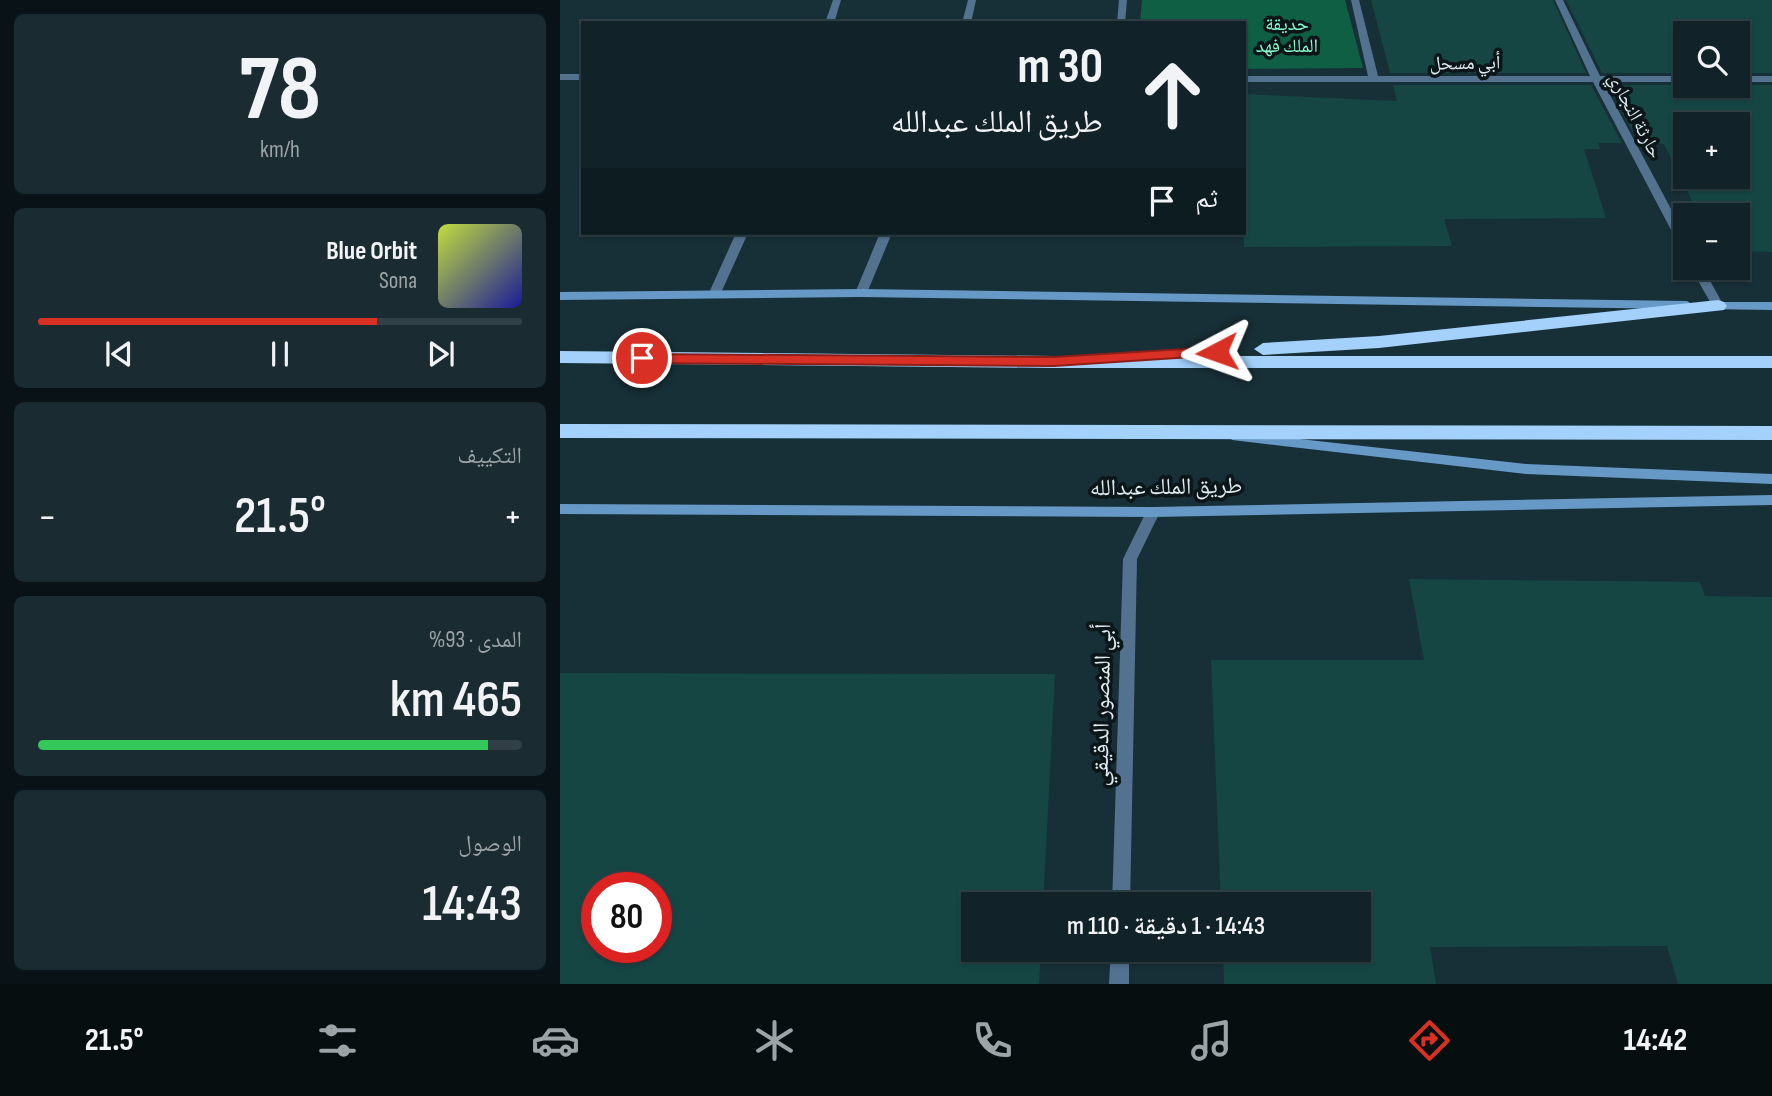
<!DOCTYPE html>
<html lang="ar">
<head>
<meta charset="utf-8">
<style>
	:root { --surface:#112329; --page:#1a2b31; --text:#f1f3f6; --muted:#9ca4a8; --line:#304046; --accent:#d93025 }
	body { margin:0; font-family:"Sofia Sans Condensed","Noto Naskh Arabic",sans-serif; background:var(--page); color:var(--text); direction:rtl; height:100vh; display:flex; flex-direction:column; font-size:26px; white-space:nowrap }
	* { box-sizing:border-box; margin:0 }
	p { font-size:23px; color:var(--muted) }
	.icon { flex:none; width:38px; height:38px; fill:none; stroke:currentColor; stroke-width:2; stroke-linecap:round; stroke-linejoin:round }
	.map { position:relative; flex:1; overflow:hidden; direction:ltr }
	.panel { display:flex; flex-direction:column; gap:14px; padding:14px; background:#091317; width:560px }
	.panel>* { flex:none }
	.hud { position:absolute; left:21px; top:21px; width:665px; height:214px; border-radius:0px; box-shadow:0 2px 5px #0004,0 0 0 2px var(--line); direction:rtl; background:#112329; color:var(--text); overflow:hidden }
	.controls { position:absolute; left:1113px; top:21px; display:grid; gap:14px }
	.controls a { display:grid; place-items:center; width:77px; height:77px; border-radius:0px; background:var(--surface); box-shadow:0 2px 5px #0004,0 0 0 2px var(--line); font-size:35px }
	.speed { position:absolute; left:21px; top:872px; display:flex; gap:14px; font-size:35px; font-weight:700; text-align:center }
	.speed>* { display:grid; place-content:center; width:91px; height:91px; border-radius:50%; background:var(--surface); box-shadow:0 2px 5px #0004,0 0 0 2px var(--line); line-height:1 }
	.speed .limit { border:10px solid #d22; background:#fff; color:#111 }
	.pin { position:absolute; display:grid; place-items:center; width:60px; height:60px; color:#fff; margin:-30px; border:4px solid #fff; border-radius:50%; box-shadow:0 2px 7px #0007 }
	.me { position:absolute; width:77px; margin:-38px; rotate:266deg; stroke-linejoin:round; filter:drop-shadow(0 0 5px #0008) }
	.turn { display:flex; align-items:center; gap:24px; height:147px; padding:0 28px; font-size:32px }
	.turn .icon { width:91px; height:91px; stroke-width:2.5 }
	.turn b { display:block; font-size:49px; line-height:60px }
	.then { display:flex; align-items:center; height:66px; padding:0 28px; background:#0003; gap:14px; font-size:26px }
	.big { font-size:52px; font-weight:600; line-height:1.1 }
	.panel .card { flex:1; display:flex; flex-direction:column; justify-content:center; gap:10px; min-width:0; padding:0 24px; border-radius:10px; background:var(--page) }
	.panel .dial { align-items:center; gap:0 }
	.dial b { font-size:91px; line-height:1 }
	.song { display:flex; align-items:center; gap:21px }
	.cover { width:84px; height:84px; border-radius:10px; background:linear-gradient(135deg,hsl(70 70% 55%),hsl(240 70% 35%)) }
	.played { height:7px; border-radius:4px; background:linear-gradient(90deg,var(--accent) 70%,var(--line) 70%) }
	.keys { display:flex; justify-content:space-around; direction:ltr }
	.heat { display:flex; justify-content:space-between; align-items:center; font-size:38px; direction:ltr }
	.charge { height:10px; border-radius:5px; background:linear-gradient(90deg,#34c759 93%,var(--line) 0) }
	.trip { position:absolute; left:401px; top:892px; width:410px; height:70px; border-radius:0px; background:var(--surface); box-shadow:0 2px 5px #0004,0 0 0 2px var(--line); font-weight:600; line-height:70px; text-align:center; direction:rtl }
	.menu { display:flex; height:112px; justify-content:space-around; align-items:center; background:#070e10; color:var(--muted) }
	.menu .icon { width:49px; height:49px }
	.menu .current { color:var(--accent) }
	.menu b { font-size:32px; color:var(--text) }
	main { display:flex; flex:1; min-height:0 }
	.map>svg:first-child { display:block }
	.green { fill:#0e5f44 }
	.building { fill:#154644; fill-rule:evenodd }
	.lines { fill:none; stroke-linecap:round; stroke-linejoin:round }
	.lane { fill:#53728f; fill-rule:evenodd }
	.street { fill:#53728f; fill-rule:evenodd }
	.secondary { fill:#6799c7; fill-rule:evenodd }
	.highway { fill:#a3d1fc; fill-rule:evenodd }
	.route { fill:#d93025; stroke:#8d1f18; stroke-width:2 }
	.labels { text-anchor:middle; stroke-width:7; stroke-linejoin:round; paint-order:stroke }
	.far-park-label { font-size:19px; fill:#89fecd; stroke:#0c1619 }
	.far-street-label { font-size:19px; fill:#deecf1; stroke:#0c1619 }
	.street-label { font-size:23px; fill:#deecf1; stroke:#0c1619 }
</style>
</head>
<body>
<main>
<div class="map">
<svg width="1212" height="984" viewBox="0 0 1212 984">
	<rect width="100%" height="100%" fill="#172f37"/>
	<!-- green -->
	<path class="green" d="M582,0h203l18,68 -119,1v-46h-104z"/>
	<!-- building -->
	<path class="building" d="M811,0h182l33,73h-196z
		M1006,0h206v73h-34v-40h-53v40h-83z
		M833,85h198l31,58h-24l2,6h-16l22,69 -162,1 8,27 -208,1v-153l153,7z
		M1047,85h165v167l-34,-1v-36h-39l-35,-71 -25,-1zM1125,124h53v53h-53z
		M849,579l291,3 5,14 67,1v387h-94l-11,-38 -237,1 6,37h-212l-1,-34h135v-45h-137l-10,-245h213z
		M0,673l495,1 -12,231h-70v45h68l-2,34h-479zM37,887h59v60h-59z"/>
	<g class="lines">
		<!-- lane -->
		<path class="lane" d="M176,233h12l-28,62 -2,3h-8l-2,-3z"/>
		<!-- street -->
		<path class="street" d="M273,0h8l-7,23h-9z
			M408,0h8l-5,23h-9z
			M559,0h8l-2,23h-8z
			M791,0h8l19,76h212l-35,-76h8l37,76h85v6h-82l82,153v13l-6,-3 -86,-163h-349v-6h124z
			M0,74h23v6h-23z
			M1178,76h34v6h-34z
			M320,233h12l-25,60 -2,3h-8l-2,-3z
			M1131,268h12l21,38 -2,3h-8z
			M593,507l5,1 2,4 -23,47 -7,346h-18l11,-346 25,-51z
			M551,950h18v34h-20z"/>
		<!-- secondary -->
		<path class="secondary" d="M301,289l826,12 6,4 -6,4 -826,-12 -301,3v-8z
			M1150,302h62v8l-66,-1 -2,-3 2,-3z
			M677,432l289,32 246,10v10l-246,-10 -294,-34 -2,-3z
			M1212,495v10l-619,12 -593,-3v-10l593,3z"/>
		<!-- highway -->
		<path class="highway" d="M1158,300l6,2 3,4 -3,4 -345,38 -116,7 -9,-6 9,-6 116,-7z
			M0,351l494,5h718v12h-718l-494,-5z
			M0,424l1212,2v14l-1212,-2z"/>
	</g>
	<!-- route -->
	<path class="route" d="M657,347l5,1v7l-168,11 -412,-3 -7,-5 7,-4 412,3z"/>
	<g class="labels">
		<!-- far-park labels -->
		<g class="far-park-label">
			<text x="727" y="30">حديقة<tspan x="727" dy="22">الملك فهد</tspan></text>
		</g>
		<!-- far-street labels -->
		<g class="far-street-label">
			<text transform="translate(905 62) rotate(-1)" y="7">أبي مسحل</text>
			<text transform="translate(1076 115) rotate(62)" y="7">حارثة النجاري</text>
		</g>
		<!-- street labels -->
		<g class="street-label">
			<text transform="translate(606 486) rotate(-1)" y="8">طريق الملك عبدالله</text>
			<text transform="translate(541 705) rotate(-89)" y="8">أبي المنصور الدقيقي</text>
		</g>
	</g>
</svg>
<div class="controls">
<a><svg class="icon" aria-label="search" viewBox="0 0 24 24"><circle cx="10" cy="10" r="6"/><path d="M15 15l6 6"/></svg></a>
<a>+</a>
<a>−</a>
</div>
<div class="speed"><div class="limit">80</div></div>
<div class="pin" style="left:82px;top:358px;background:#d93025"><svg class="icon" aria-label="arrive" viewBox="0 0 24 24"><path d="M6 21V4h12l-3 4 3 4H6"/></svg></div>
<svg class="me" style="left:657px;top:352px" viewBox="-20 -20 40 40"><path d="M0-17L14 15 0 8-14 15z" fill="#d93025" stroke="#fff" stroke-width="4"/></svg>
<div class="trip">14:43 · 1 دقيقة · 110 m</div>
<div class="hud">
<div class="turn"><svg class="icon" aria-label="ahead" viewBox="0 0 24 24"><path d="M12 20V5M6 11l6-6 6 6"/></svg><div><b>30 m</b>طريق الملك عبدالله</div></div>
<div class="then">ثم<svg class="icon" aria-label="arrive" viewBox="0 0 24 24"><path d="M6 21V4h12l-3 4 3 4H6"/></svg></div>
</div>
</div>
<section class="panel">
<div class="card dial"><b>78</b><p>km/h</p></div>
<div class="card">
<div class="song"><i class="cover"></i><div><b>Blue Orbit</b><p>Sona</p></div></div>
<div class="played"></div>
<div class="keys"><svg class="icon" aria-label="previous" viewBox="0 0 24 24"><path d="M18 5L8 12l10 7zM5 5v14"/></svg><svg class="icon" aria-label="pause" viewBox="0 0 24 24"><path d="M8 5v14M16 5v14"/></svg><svg class="icon" aria-label="next" viewBox="0 0 24 24"><path d="M6 5l10 7-10 7zM19 5v14"/></svg></div>
</div>
<div class="card"><p>التكييف</p>
<div class="heat"><a>−</a><b class="big">21.5°</b><a>+</a></div>
</div>
<div class="card"><p>المدى · 93%</p><b class="big">465 km</b><div class="charge"></div></div>
<div class="card"><p>الوصول</p><b class="big">14:43</b></div>
</section>
</main>
<nav class="menu">
<b>14:42</b>
<svg class="icon current" aria-label="directions" viewBox="0 0 24 24"><path d="M12 3l9 9-9 9-9-9zM9 14v-3h6M13 9l2 2-2 2"/></svg>
<svg class="icon" aria-label="music" viewBox="0 0 24 24"><path d="M9 18V5l10-2v13"/><circle cx="6" cy="18" r="3"/><circle cx="16" cy="16" r="3"/></svg>
<svg class="icon" aria-label="phone" viewBox="0 0 24 24"><path d="M5 4h4l2 5-3 2q2 4 5 5l2-3 5 2v4C11 20 4 13 5 4z"/></svg>
<svg class="icon" aria-label="climate" viewBox="0 0 24 24"><path d="M12 3v18M4 7l16 10M4 17L20 7"/></svg>
<svg class="icon" aria-label="car" viewBox="0 0 24 24"><path d="M5 17H2v-5l4-1 3-4h7l3 4 3 1v5h-3M9 17h6M6 11h13"/><circle cx="7" cy="17" r="2"/><circle cx="17" cy="17" r="2"/></svg>
<svg class="icon" aria-label="filters" viewBox="0 0 24 24"><path d="M4 7h16M4 17h16"/><circle cx="9" cy="7" r="2"/><circle cx="15" cy="17" r="2"/></svg>
<b>21.5°</b>
</nav>
</body>
</html>
